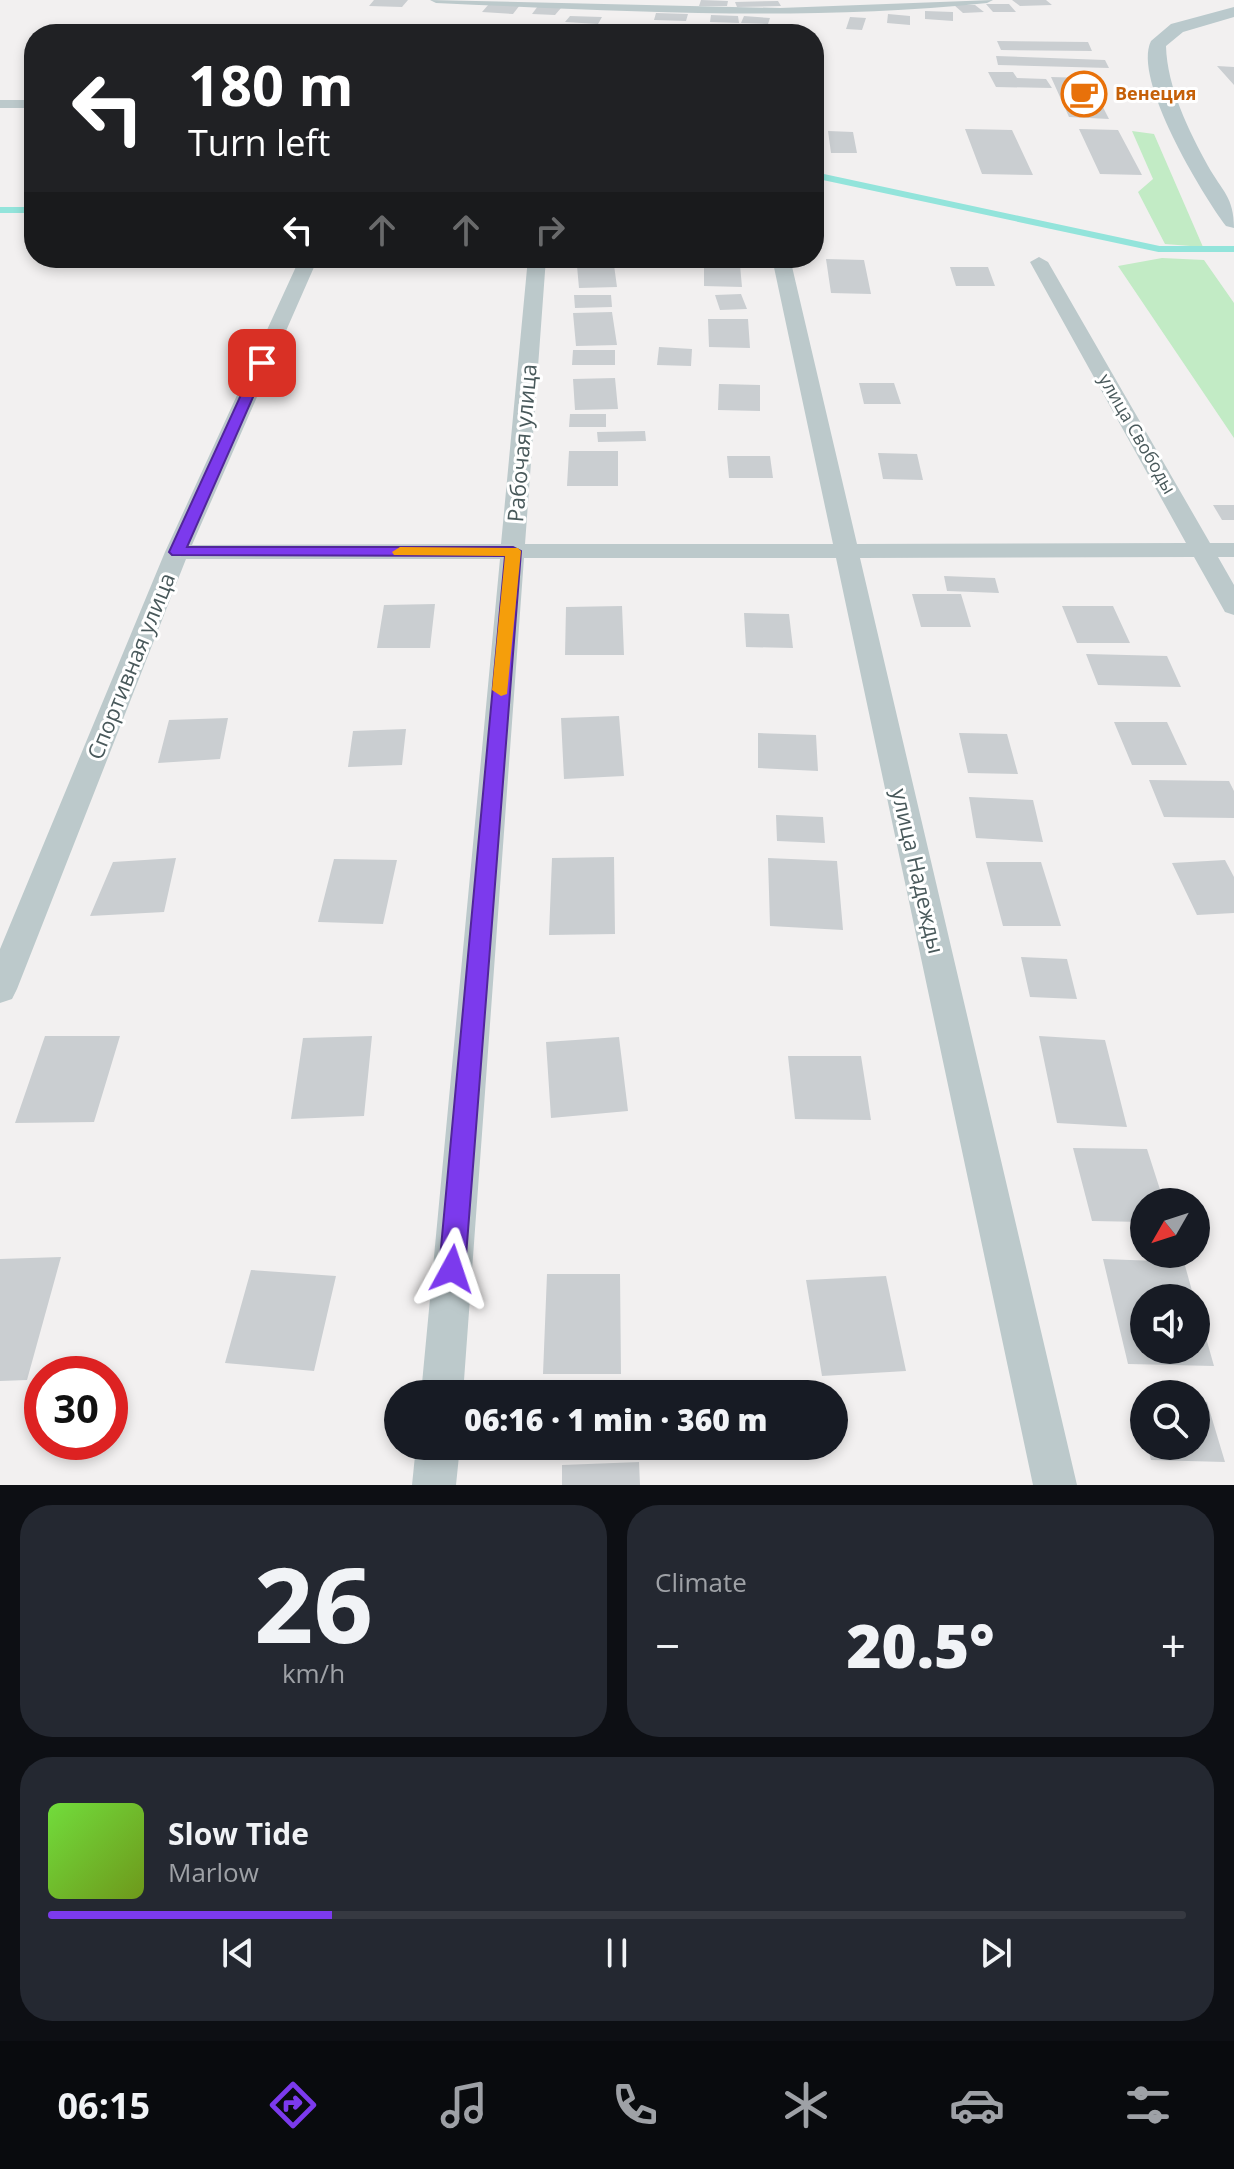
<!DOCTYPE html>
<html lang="en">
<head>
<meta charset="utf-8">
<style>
	:root { --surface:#171b24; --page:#242831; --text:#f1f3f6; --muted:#9ea1a6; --line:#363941; --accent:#7c3aed }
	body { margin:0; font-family:"Open Sans",sans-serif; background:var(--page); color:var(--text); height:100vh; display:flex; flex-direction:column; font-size:30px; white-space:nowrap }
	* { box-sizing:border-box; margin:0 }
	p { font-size:26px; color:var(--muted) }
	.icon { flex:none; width:44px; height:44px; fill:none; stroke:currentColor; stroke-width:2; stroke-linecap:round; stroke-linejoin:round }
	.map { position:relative; height:1485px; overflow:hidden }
	.side { display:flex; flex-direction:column; gap:20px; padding:20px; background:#0d0f14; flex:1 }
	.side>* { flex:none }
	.guide { position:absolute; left:24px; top:24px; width:800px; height:244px; border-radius:32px; box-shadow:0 4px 12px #0003; background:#202124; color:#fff; overflow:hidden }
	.needle { width:52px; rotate:231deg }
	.buttons { position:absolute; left:1130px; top:1188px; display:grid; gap:16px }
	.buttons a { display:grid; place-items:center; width:80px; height:80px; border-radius:50%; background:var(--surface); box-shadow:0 4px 12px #0003; font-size:40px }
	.speed { position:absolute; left:24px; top:1356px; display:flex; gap:16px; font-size:40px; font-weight:700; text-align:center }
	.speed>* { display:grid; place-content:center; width:104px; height:104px; border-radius:50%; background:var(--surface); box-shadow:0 4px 12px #0003; line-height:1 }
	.speed .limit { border:12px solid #d22; background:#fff; color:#111 }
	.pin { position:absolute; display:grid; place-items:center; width:68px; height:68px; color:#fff; margin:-34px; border-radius:16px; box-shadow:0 4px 12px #0006 }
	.me { position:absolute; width:88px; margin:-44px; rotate:5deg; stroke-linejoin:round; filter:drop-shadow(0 0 6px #0008) }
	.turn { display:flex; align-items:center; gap:28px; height:168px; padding:0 32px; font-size:36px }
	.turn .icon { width:104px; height:104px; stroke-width:2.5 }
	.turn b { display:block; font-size:56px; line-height:68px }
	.lanes { display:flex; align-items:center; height:76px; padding:0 32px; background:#0003; justify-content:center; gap:40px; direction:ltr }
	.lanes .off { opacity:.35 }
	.big { font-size:60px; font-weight:800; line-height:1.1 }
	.side .tile { flex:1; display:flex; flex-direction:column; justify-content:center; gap:12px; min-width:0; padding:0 28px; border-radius:32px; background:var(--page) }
	.side .dial { align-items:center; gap:0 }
	.dial b { font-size:104px; line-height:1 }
	.song { display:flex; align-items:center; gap:24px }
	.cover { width:96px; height:96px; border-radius:12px; background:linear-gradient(135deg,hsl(100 70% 55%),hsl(80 70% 35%)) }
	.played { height:8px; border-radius:4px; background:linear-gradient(90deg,var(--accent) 25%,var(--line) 25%) }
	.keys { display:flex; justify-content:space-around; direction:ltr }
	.heat { display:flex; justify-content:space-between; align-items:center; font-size:44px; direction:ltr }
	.side .tiles { flex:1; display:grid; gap:20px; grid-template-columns:1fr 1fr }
	.tile:last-child { grid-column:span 2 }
	.trip { position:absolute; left:384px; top:1380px; width:464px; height:80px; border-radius:40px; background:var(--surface); box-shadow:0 4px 12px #0003; font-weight:800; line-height:80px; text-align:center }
	.tab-bar { display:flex; height:128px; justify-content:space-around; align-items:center; background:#090b0e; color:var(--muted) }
	.tab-bar .icon { width:56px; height:56px }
	.tab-bar .current { color:var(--accent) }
	.tab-bar b { font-size:36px; color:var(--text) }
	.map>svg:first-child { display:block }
	.green { fill:#c2ebc5 }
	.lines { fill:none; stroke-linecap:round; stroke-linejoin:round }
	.stream { stroke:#93e4db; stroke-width:6 }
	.building { fill:#caced1 }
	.minor { fill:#bcc9cb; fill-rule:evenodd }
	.secondary { fill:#bac9cc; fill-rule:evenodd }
	.route { fill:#7c3aed; stroke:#51269a; stroke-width:2 }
	.slow { fill:#f59e0b }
	.labels { text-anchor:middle; stroke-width:6; stroke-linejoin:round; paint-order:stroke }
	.far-food-label { font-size:18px; font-weight:bold; fill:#c56008; stroke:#fff; text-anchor:start }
	.far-street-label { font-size:18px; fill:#49595b; stroke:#fff }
	.street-label { font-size:22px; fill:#49595b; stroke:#fff }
</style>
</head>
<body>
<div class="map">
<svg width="1234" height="1485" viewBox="0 0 1234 1485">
	<rect width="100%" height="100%" fill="#f2f0f0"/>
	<!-- green -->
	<path class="green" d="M1132,131l22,3 49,113 -38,-3 -27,-52 15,-13z
		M1162,258l42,2 30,43v135l-116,-172z"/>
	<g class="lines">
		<!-- stream -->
		<path class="stream" d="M814,175l345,74h75
			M0,210h34"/>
	</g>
	<!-- building -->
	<path class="building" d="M374,0h34l-6,7 -33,-1z
		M701,0l27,1 -1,5h-28z
		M1012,0h34l6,5 -32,1z
		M778,1l3,5 -44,1 -2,-5z
		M489,4l31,1 -7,9 -31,-2z
		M986,4h23l7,8h-23z
		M954,5h21l9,7 -21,1z
		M538,6l23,2 -6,7 -23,-1z
		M925,11l28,1v9l-28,-2z
		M656,13l32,1 -2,7 -32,-1z
		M888,14l22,2v9l-23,-2z
		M711,15l27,1 1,7 -29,-1z
		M570,16l32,1 -4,7 -33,-2z
		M744,16l26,2 -2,6 -27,-1z
		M850,17l16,1 -4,12 -16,-1z
		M997,41l91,1 4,9 -91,-1z
		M996,56l109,4 4,8 -111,-3z
		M1217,66l17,1v18z
		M988,72h25l4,6 29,1 6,9 -56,-1z
		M1051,77l37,1 21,41 -40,-2z
		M965,129l47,1 21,45 -51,-1z
		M1079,129l39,1 24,45 -42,-1z
		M828,131l25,1 4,21h-26z
		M826,259l38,1 7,34 -40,-1z
		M614,265l3,22 -38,1 -2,-22z
		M704,265h36l2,22 -38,-1z
		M950,267h38l7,19h-39z
		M741,294l6,15 -27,1 -5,-15z
		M574,295h37l1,12 -37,1z
		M612,312l5,33 -41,1 -3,-33z
		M708,319h40l2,29 -41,-1z
		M659,347l33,2 -1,17 -34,-1z
		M573,350h42v15h-43z
		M615,378l3,31 -43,1 -2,-31z
		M859,383h35l7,21h-37z
		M719,384l41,1v26l-42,-1z
		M570,414h36v13h-37z
		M645,431l1,10 -48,1 -1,-10z
		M569,451h49v35h-51z
		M878,453l39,1 6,26 -40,-1z
		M727,456h43l3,22h-44z
		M1213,505h21v15h-12z
		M944,576l51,2 4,15 -52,-2z
		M912,594h49l10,33h-50z
		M435,604l-5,44h-53l7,-43z
		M622,606l2,49h-59l1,-48z
		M1062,606h51l17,37h-53z
		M744,613l45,1 4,34 -47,-1z
		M1086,654l81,2 14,31 -83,-2z
		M619,716l5,60 -60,3 -3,-61z
		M228,718l-8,41 -62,4 11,-43z
		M1114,722h53l20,43h-55z
		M406,729l-4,36 -54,2 5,-36z
		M758,733l58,2 2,36 -60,-3z
		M959,733l48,1 11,40 -50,-1z
		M1149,780l80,1 5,10v27l-70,-1z
		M969,797l64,3 10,42 -67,-4z
		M776,815l47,2 2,26 -48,-2z
		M614,857l1,77 -66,1 3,-77z
		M176,858l-12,54 -74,4 23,-54z
		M768,858l69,3 6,69 -73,-4z
		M334,859l63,1 -14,64 -65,-2z
		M1225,860l9,17v36l-37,2 -25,-52z
		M986,862h55l20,64h-58z
		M1021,957l46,2 10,40 -47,-2z
		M45,1036h75l-26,86 -79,1z
		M372,1036l-8,80 -73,3 12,-81z
		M1039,1036l66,4 22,87 -70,-4z
		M619,1037l9,74 -77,7 -5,-76z
		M788,1056h73l10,64 -76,-1z
		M1073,1148l74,1 17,53h-20v20l-52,-1z
		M61,1257l-34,123 -27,1v-122z
		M1103,1259l81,3 10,36h-50v52h52l1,-44 17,60 -86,-2z
		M251,1270l85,6 -22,95 -89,-8z
		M547,1274h73l1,100h-78z
		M886,1276l20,95 -84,5 -16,-96z
		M1196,1401l11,1 18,60 -74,-2 -4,-14h49z
		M639,1462l1,23h-78v-20z"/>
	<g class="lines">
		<!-- minor -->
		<path class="minor" d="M430,0l350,8 213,-8 -6,3c-184,19 -367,8 -551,0z
			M0,100h34v8h-34z
			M1039,257l9,5 162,281h24v14h-16l16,28v30l-9,-3 -31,-55 -334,1 217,927h-44l-197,-927h-312l-61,836h-42l79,-835h-314l-169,430 -5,10 -12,4v-54l165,-397 135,-294h18l-126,287 309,-1 27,-286h18l-21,286h308l-61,-286h18l67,286 329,-1 -156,-281z
			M416,1446h44l-4,39h-44z"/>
		<!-- secondary -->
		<path class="secondary" d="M1234,7v10l-51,15 -17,14c1,41 23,85 42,120 14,25 26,31 26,62l-8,-2c-24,-32 -94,-147 -75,-185l20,-17z"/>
	</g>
	<!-- route -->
	<path class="route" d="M257,360l11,3 -81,184h326l8,4 -56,718 -3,9 -10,4 -9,-4 -4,-9 66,-713 -333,-1 -3,-3z"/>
	<!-- slow -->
	<path class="slow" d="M400,547l118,1 3,3 -14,143 -6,2 -9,-6 13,-134 -111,-1 -2,-3z"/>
	<!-- icons -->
	<defs>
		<g id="cafe-ring" transform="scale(2.3)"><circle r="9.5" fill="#fff" stroke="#e8710a" stroke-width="1.5"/><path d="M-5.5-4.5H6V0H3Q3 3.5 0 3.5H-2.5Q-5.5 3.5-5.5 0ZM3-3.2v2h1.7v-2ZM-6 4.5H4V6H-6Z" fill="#e8710a"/></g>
	</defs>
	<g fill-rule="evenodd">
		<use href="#cafe-ring" x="1084" y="94"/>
	</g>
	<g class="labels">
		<!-- far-food labels -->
		<g class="far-food-label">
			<text x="1115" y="100">Венеция</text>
		</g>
		<!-- far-street labels -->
		<g class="far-street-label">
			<text transform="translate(1137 434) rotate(60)" y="6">улица Свободы</text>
		</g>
		<!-- street labels -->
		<g class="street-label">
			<text transform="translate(522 443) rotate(-85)" y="8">Рабочая улица</text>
			<text transform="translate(131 666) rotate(-68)" y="8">Спортивная улица</text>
			<text transform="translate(918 871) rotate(77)" y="8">улица Надежды</text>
		</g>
	</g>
</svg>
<div class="buttons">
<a><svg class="needle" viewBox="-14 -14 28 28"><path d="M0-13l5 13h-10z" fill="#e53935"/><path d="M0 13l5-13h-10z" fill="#9ea1a6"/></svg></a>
<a><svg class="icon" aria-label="sound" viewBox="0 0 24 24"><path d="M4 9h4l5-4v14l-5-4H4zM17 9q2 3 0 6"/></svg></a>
<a><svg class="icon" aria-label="search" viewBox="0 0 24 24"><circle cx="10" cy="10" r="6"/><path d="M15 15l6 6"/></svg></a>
</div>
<div class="speed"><div class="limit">30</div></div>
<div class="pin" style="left:262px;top:363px;background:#d93025"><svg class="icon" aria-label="arrive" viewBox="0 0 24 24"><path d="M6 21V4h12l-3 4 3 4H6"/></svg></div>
<svg class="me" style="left:452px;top:1269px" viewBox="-20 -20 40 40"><path d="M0-17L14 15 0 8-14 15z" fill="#7c3aed" stroke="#fff" stroke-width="4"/></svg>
<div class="trip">06:16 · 1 min · 360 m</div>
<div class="guide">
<div class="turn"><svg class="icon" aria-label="left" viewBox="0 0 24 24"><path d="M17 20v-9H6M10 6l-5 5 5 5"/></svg><div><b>180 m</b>Turn left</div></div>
<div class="lanes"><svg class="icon" aria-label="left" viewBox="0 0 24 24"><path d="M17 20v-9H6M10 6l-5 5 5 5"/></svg><svg class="icon off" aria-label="ahead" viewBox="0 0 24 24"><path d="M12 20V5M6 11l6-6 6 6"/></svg><svg class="icon off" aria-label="ahead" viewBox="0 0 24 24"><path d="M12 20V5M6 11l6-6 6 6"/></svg><svg class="icon off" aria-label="right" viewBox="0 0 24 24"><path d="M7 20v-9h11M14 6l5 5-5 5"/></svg></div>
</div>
</div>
<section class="side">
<div class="tiles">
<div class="tile dial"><b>26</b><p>km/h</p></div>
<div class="tile"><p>Climate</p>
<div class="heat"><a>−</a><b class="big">20.5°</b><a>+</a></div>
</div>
<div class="tile">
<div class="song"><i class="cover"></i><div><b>Slow Tide</b><p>Marlow</p></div></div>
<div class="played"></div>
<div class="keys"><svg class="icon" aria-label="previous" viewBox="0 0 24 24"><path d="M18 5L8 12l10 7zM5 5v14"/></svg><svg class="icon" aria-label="pause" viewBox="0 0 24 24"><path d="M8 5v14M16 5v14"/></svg><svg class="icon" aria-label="next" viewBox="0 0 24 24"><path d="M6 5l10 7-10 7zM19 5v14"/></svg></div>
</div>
</div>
</section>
<nav class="tab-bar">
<b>06:15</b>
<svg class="icon current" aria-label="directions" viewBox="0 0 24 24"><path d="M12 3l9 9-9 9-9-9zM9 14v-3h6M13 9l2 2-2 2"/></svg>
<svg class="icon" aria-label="music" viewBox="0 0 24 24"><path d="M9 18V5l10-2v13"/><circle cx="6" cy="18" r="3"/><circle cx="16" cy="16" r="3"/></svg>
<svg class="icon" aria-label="phone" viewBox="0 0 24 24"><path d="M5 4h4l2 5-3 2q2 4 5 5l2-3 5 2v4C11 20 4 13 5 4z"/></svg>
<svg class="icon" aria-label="climate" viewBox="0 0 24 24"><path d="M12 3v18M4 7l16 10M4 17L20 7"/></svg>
<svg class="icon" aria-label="car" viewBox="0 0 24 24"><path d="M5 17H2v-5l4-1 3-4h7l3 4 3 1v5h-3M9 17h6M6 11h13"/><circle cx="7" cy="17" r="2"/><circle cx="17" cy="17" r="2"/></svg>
<svg class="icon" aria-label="filters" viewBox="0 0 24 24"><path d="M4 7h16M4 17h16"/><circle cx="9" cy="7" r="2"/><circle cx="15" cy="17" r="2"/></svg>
</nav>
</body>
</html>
